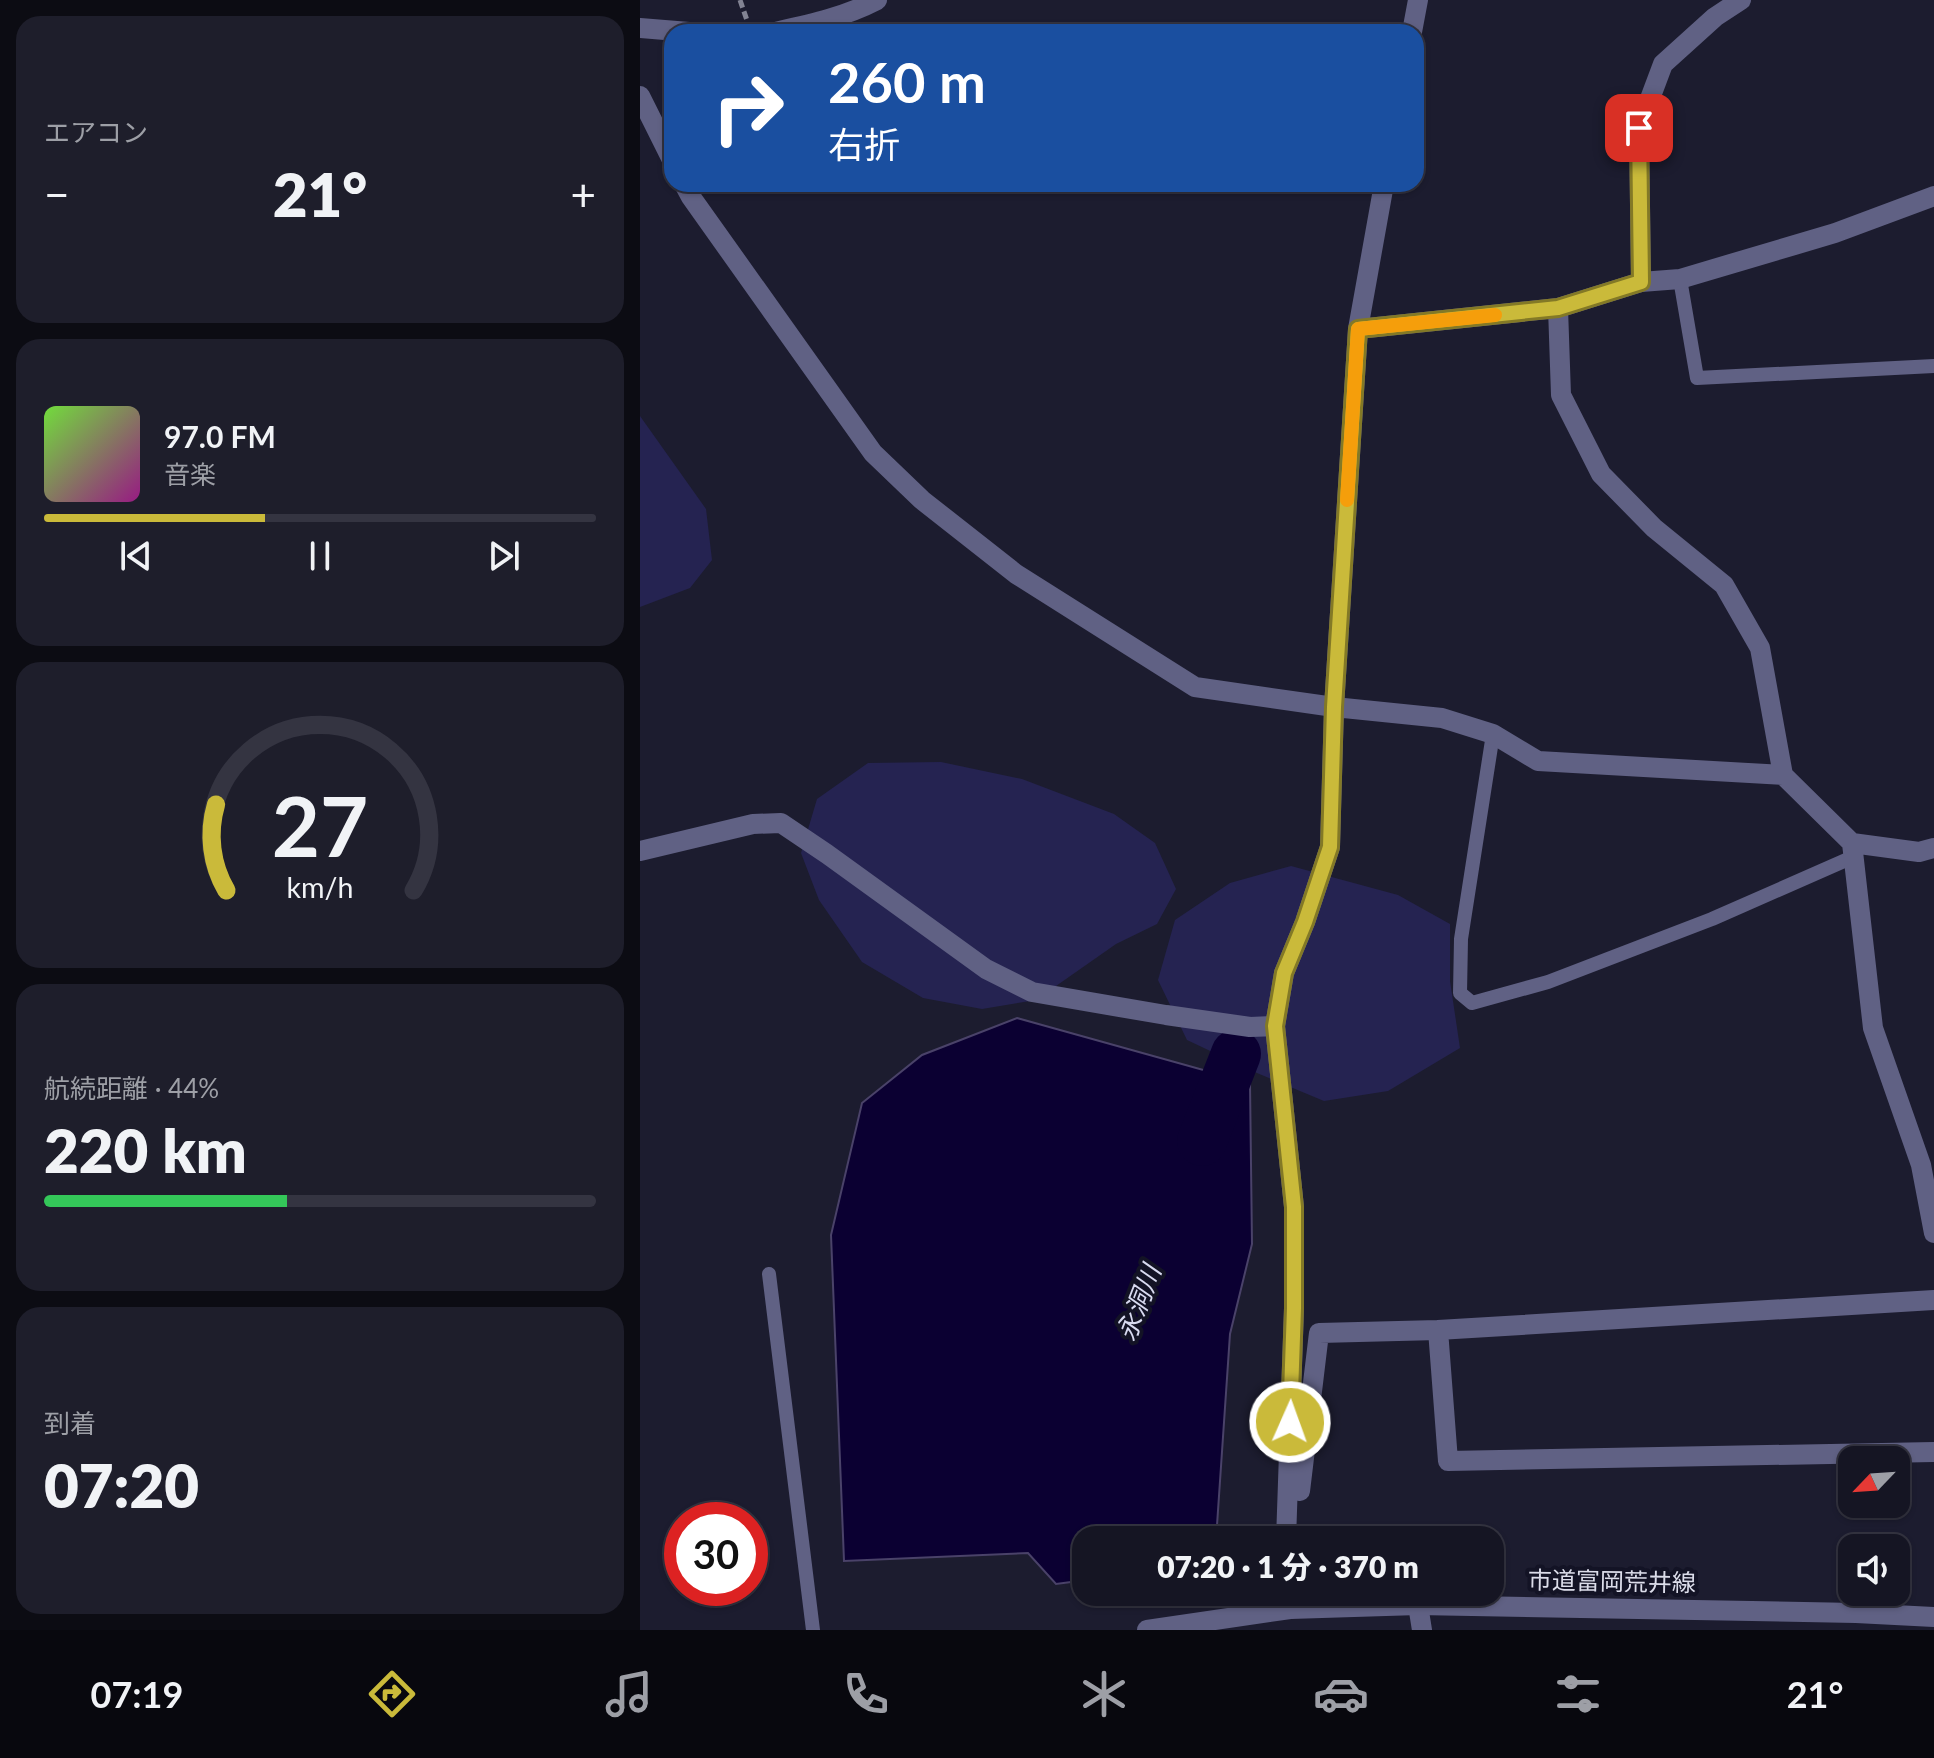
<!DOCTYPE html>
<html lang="ja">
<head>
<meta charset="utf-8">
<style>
	:root { --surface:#151523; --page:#1e1e2b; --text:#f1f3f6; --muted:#9d9fa6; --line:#343441; --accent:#caba3a }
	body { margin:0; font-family:Lato,"Noto Sans JP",sans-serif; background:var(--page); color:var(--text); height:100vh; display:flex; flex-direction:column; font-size:30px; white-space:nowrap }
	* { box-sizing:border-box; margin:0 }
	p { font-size:26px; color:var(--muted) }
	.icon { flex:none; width:44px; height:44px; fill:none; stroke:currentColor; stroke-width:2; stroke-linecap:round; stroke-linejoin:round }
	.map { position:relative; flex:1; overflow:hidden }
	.panel { display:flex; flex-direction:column; gap:16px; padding:16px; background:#0c0c13; width:640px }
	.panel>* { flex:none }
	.hud { position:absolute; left:24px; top:24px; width:760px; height:168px; border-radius:24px; box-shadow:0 2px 6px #0004,0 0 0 2px var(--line); background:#1a4fa0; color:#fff; overflow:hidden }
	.needle { width:52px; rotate:245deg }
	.fabs { position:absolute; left:1198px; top:1446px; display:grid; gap:16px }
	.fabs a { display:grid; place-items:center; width:72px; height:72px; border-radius:16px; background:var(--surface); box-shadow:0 2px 6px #0004,0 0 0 2px var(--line); font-size:40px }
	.speed { position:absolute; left:24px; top:1502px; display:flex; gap:16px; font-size:40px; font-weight:700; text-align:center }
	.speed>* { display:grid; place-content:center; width:104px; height:104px; border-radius:50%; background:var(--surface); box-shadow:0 2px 6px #0004,0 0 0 2px var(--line); line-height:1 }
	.speed .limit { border:12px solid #d22; background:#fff; color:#111 }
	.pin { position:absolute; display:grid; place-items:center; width:68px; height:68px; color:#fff; margin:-34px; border-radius:16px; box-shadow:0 4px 12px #0006 }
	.me { position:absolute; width:88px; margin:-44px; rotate:2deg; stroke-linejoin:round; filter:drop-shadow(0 0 6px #0008) }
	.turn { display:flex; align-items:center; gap:28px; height:168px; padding:0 32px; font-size:36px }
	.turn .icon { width:104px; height:104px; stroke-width:2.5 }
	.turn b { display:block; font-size:56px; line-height:68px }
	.big { font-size:60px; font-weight:800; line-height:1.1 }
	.panel .widget { flex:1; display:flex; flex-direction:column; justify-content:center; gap:12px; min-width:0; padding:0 28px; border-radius:24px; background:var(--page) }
	.panel .dial { align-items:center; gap:0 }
	.dial svg { height:208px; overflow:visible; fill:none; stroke:var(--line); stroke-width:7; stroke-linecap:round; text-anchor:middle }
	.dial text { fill:var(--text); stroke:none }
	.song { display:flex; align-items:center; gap:24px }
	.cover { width:96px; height:96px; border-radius:12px; background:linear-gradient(135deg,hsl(100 70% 55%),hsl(310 70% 35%)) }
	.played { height:8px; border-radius:4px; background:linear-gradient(90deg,var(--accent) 40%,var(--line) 40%) }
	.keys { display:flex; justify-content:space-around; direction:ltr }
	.heat { display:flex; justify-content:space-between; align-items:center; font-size:44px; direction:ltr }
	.charge { height:12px; border-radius:6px; background:linear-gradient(90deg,#34c759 44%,var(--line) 0) }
	.trip { position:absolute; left:432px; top:1526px; width:432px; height:80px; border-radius:24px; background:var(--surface); box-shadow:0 2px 6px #0004,0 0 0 2px var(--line); font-weight:800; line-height:80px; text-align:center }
	.tabs { display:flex; height:128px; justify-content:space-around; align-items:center; background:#08080e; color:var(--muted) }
	.tabs .icon { width:56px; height:56px }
	.tabs .current { color:var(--accent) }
	.tabs b { font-size:36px; color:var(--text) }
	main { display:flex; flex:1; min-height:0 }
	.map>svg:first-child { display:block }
	.green { fill:#252351 }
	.water { fill:#0b0032; stroke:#4a4269; stroke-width:2 }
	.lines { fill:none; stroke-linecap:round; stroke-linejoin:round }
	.river { stroke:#0b0032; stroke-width:50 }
	.path { stroke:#828393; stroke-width:5; stroke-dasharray:8 4; stroke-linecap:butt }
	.service { stroke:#606184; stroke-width:14 }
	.minor { stroke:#606184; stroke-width:20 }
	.tertiary { stroke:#606184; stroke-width:20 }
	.route-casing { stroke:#837926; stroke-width:20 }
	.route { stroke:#caba3a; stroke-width:14 }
	.slow { stroke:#f59e0b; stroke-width:14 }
	.labels { text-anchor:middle; stroke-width:8; stroke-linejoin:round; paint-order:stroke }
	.street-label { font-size:24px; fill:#dcddea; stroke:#131325 }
	.water-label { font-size:26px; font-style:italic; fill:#d8daf0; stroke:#131325 }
</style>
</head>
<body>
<main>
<section class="panel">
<div class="widget"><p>エアコン</p>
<div class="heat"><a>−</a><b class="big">21°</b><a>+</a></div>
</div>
<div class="widget">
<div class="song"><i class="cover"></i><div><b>97.0 FM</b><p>音楽</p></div></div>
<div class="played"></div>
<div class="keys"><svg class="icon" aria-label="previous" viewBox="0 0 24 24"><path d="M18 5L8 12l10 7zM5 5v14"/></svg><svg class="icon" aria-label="pause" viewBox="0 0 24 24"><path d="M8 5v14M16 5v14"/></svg><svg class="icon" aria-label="next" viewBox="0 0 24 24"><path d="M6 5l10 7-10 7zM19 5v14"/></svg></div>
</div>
<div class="widget dial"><svg viewBox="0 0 100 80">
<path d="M14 69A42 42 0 1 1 86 69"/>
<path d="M14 69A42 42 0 0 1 10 36" stroke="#caba3a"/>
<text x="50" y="56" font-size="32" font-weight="700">27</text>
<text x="50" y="72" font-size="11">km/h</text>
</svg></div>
<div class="widget"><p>航続距離 · 44%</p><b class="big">220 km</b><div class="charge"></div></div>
<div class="widget"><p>到着</p><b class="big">07:20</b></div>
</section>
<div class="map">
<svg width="1294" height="1630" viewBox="0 0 1294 1630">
	<rect width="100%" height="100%" fill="#1c1c2f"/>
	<!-- green -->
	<path class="green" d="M0,416l66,93 6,51 -22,28 -50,19z
		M301,762l81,17 92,35 41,29 21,46 -19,35 -41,20 -80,56 -54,9 -59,-11 -61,-36 -43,-62 -18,-47 16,-54 51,-36z
		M651,866l107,29 52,29v57l10,67 -72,43 -64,10 -67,-28 -70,-33 -29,-60 17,-60 55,-37z"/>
	<!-- water -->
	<path class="water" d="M377,1018l233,65 2,161 -22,90 -14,206h-130v40l-30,4 -28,-31 -184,8 -13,-326 31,-132 60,-48z"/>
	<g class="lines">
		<!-- river -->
		<path class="river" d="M562,1141l34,-87"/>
		<!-- path -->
		<path class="path" d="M100,0l11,32"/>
		<!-- service -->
		<path class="service" d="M1040,279l17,99 237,-12
			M853,734l-32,205 -1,54 12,10 76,-21 164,-63 141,-62
			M129,1274l44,356"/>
		<!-- minor -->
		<path class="minor" d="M0,28l49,4
			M135,32c36,-8 69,-15 102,-32
			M772,32l6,-32
			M0,96l32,64
			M44,184l7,13 182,256 49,47 94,74 179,113 139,20 108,11 51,16 45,27 245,14
			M1001,282l-2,-154 24,-64 52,-47 26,-17
			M918,308l3,87 40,79 53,54 70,57 36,63 23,127 69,68 67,9 15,-4
			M718,329l200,-21 83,-26 39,-3 155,-46 99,-37
			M1212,843l21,185 48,137 13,68
			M0,851l113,-27 28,-1 46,31 159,115 46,23 134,23 84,12 25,-1
			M798,1330l496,-30
			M660,1491l19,-158 119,-3 10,131 486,-9
			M646,1540l8,-232v-101l-19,-181 9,-53 21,-51 25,-75 4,-140 24,-378 26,-145
			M649,1592l1,17
			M778,1605l4,25"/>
		<!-- tertiary -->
		<path class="tertiary" d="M507,1630l143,-21 128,-4 438,8 78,4"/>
	</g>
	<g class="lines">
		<!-- route casing -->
		<g class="route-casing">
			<path id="route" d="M650,1422l4,-114v-101l-19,-181 9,-53 21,-51 25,-75 4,-140 24,-378 200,-21 83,-26 -2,-154"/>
		</g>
		<!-- route -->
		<use href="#route" class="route"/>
		<!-- slow -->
		<path class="slow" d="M707,500l11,-171 137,-14"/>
	</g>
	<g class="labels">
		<!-- street labels -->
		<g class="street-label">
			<text transform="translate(972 1582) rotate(1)" y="8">市道富岡荒井線</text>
		</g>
		<!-- water labels -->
		<g class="water-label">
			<text transform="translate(499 1303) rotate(-69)" y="9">永洞川</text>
		</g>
	</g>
</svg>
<div class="fabs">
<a><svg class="needle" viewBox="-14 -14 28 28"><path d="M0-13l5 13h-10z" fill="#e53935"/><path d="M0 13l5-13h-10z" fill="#9d9fa6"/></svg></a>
<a><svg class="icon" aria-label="sound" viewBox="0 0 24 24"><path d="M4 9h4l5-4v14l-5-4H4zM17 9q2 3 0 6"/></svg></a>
</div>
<div class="speed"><div class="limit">30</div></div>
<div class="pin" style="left:999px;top:128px;background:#d93025"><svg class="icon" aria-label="arrive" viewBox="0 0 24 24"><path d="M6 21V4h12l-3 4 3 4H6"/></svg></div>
<svg class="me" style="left:650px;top:1422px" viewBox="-20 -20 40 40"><circle r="17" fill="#caba3a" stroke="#fff" stroke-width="3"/><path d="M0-11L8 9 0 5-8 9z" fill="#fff"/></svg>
<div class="trip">07:20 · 1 分 · 370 m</div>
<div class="hud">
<div class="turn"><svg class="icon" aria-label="right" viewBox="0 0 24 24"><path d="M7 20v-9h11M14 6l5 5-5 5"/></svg><div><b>260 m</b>右折</div></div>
</div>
</div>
</main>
<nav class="tabs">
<b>07:19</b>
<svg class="icon current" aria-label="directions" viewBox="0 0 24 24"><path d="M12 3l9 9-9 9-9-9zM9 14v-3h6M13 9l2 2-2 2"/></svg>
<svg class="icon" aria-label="music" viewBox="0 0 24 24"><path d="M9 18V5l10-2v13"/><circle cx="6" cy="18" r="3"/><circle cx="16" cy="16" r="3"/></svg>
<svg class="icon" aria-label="phone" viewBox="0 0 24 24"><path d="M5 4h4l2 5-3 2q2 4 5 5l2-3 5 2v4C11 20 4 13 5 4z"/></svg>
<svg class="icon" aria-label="climate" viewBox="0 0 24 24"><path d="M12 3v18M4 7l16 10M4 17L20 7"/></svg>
<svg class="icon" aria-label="car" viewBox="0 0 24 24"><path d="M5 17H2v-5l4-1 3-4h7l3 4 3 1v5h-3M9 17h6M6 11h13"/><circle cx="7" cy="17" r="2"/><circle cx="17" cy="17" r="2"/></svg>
<svg class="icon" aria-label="filters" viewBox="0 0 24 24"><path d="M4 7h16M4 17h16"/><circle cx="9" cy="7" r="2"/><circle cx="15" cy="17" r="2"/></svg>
<b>21°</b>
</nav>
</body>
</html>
